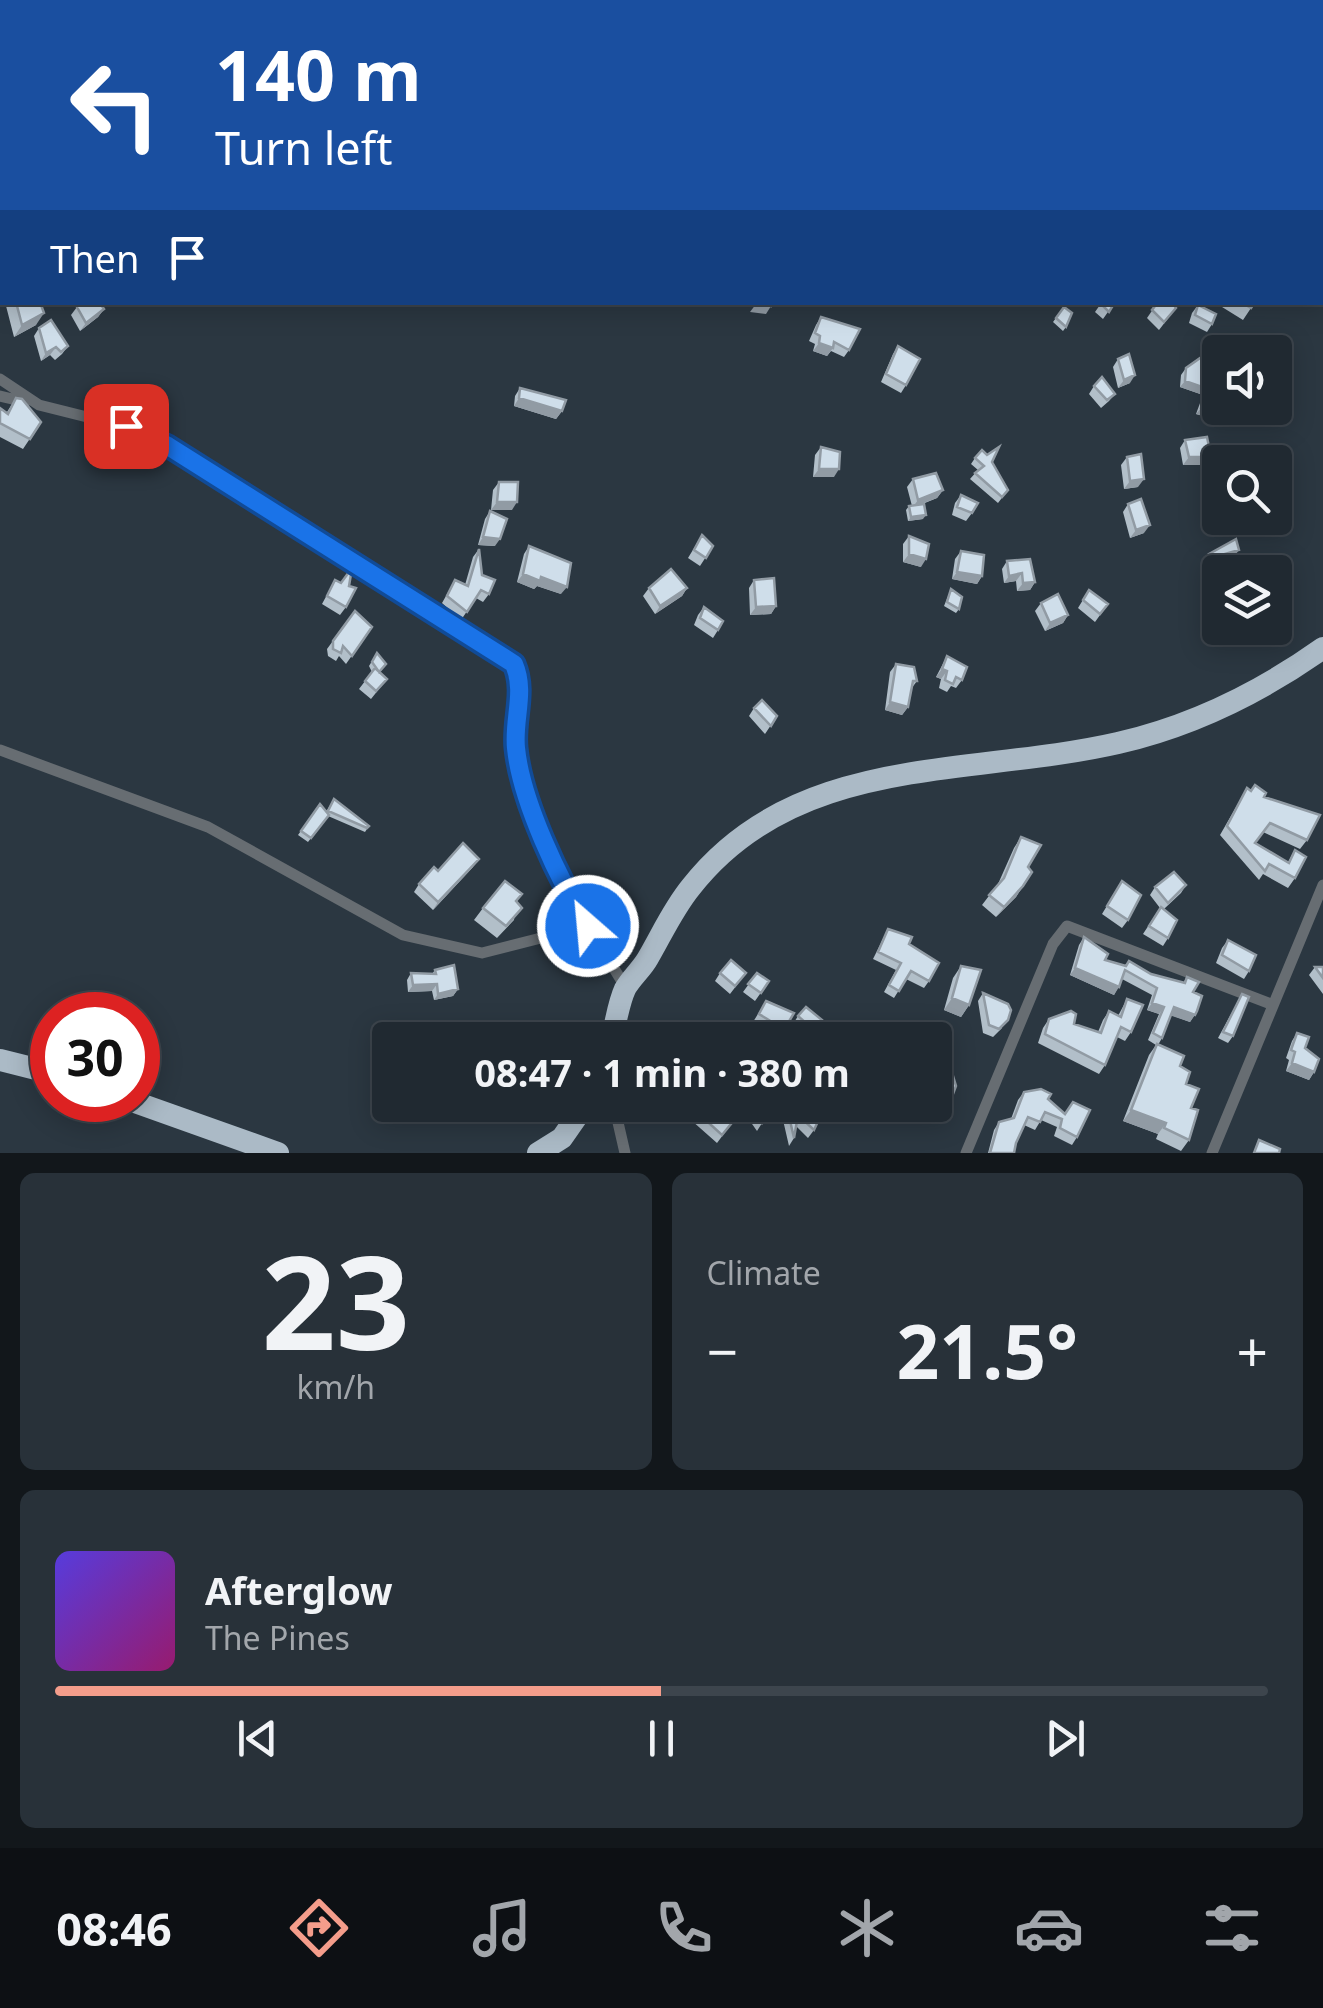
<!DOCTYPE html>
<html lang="en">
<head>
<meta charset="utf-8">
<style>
	:root { --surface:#202931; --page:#283139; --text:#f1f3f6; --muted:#a2a6ab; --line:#3d454d; --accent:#f49d8b }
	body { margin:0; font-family:"Noto Sans",sans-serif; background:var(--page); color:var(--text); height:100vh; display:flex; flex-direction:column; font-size:38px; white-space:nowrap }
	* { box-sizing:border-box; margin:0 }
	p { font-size:32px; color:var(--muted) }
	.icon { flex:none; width:55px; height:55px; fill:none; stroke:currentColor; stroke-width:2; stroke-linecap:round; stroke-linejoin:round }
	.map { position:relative; height:1153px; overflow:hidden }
	.drawer { display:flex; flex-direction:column; gap:20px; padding:20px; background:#12171b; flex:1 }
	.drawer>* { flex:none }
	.top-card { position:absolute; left:0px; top:0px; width:1325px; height:305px; box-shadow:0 5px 25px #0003,0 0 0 2px var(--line); background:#1a4fa0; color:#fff; overflow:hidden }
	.tools { position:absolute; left:1202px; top:335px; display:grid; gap:20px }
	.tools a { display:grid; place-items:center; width:90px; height:90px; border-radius:10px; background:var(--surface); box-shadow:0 5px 25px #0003,0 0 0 2px var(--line); font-size:50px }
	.speed { position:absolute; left:30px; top:992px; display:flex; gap:20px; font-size:50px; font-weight:700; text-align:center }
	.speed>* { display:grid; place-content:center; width:130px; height:130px; border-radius:50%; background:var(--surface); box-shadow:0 5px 25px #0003,0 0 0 2px var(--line); line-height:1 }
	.speed .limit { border:15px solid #d22; background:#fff; color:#111 }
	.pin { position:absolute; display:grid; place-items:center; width:85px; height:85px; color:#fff; margin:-42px; border-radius:20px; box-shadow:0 5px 15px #0006 }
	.me { position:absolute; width:110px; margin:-55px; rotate:333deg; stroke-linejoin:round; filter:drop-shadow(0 0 8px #0008) }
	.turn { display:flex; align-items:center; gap:35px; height:210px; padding:0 50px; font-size:45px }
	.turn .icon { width:130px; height:130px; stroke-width:2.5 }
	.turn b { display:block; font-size:70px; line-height:85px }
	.then { display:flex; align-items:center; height:95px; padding:0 50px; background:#0003; gap:20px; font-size:38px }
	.big { font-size:75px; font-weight:700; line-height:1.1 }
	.drawer .card { flex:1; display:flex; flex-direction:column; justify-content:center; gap:15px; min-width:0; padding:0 35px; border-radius:15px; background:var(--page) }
	.drawer .dial { align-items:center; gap:0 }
	.dial b { font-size:130px; line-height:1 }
	.song { display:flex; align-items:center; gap:30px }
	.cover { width:120px; height:120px; border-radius:15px; background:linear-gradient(135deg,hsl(250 70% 55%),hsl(320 70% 35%)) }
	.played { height:10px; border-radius:5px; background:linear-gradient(90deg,var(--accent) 50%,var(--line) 50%) }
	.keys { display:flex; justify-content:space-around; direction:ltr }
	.heat { display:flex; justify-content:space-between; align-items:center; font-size:55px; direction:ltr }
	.drawer .tiles { flex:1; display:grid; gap:20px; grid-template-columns:1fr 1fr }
	.card:last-child { grid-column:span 2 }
	.trip { position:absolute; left:372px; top:1022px; width:580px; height:100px; border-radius:10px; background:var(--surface); box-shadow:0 5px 25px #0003,0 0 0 2px var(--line); font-weight:700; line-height:100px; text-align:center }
	.tab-bar { display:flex; height:160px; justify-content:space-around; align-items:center; background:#0d1014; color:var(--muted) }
	.tab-bar .icon { width:70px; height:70px }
	.tab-bar .current { color:var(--accent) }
	.tab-bar b { font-size:45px; color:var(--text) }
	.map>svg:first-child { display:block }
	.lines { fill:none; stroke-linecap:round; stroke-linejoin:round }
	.street { stroke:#676d72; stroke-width:11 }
	.highway { stroke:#abbac6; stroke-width:22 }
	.wall { fill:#b2bfc9 }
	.shaded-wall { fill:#919ba4 }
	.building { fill:#cfdeea; stroke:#919ba4; stroke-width:2.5 }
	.route-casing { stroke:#114b97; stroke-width:25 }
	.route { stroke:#1a73e8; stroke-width:18 }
</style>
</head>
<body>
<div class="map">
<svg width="1323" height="1153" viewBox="0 0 1323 1153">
	<rect width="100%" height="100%" fill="#2b3741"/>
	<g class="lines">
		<!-- street -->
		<path class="street" d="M301,0l8,2
			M820,0l1,2
			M0,379l39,26 88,22 40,19 347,218c15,36 -4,77 7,115 21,72 66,146 105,209
			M0,396l25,6
			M0,750l208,77 195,108 79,18 106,-27
			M614,1105l11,48
			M966,1153l87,-209 14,-18 204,78
			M1212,1153l111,-268"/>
		<!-- highway -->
		<path class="highway" d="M611,1040c5,-16 7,-36 14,-51 6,-11 17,-20 23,-31 14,-24 25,-49 43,-71 105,-134 278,-110 427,-144 74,-17 143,-51 205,-95
			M0,1060l52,13
			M129,1100l149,53
			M538,1153l24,-15 23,-33"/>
	</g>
	<!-- wall -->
	<path class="wall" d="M5,302h35l-4,23 -22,12z
		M1102,302h13l-12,17 -8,-7z
		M1158,302l18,6 -17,22 -12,-12z
		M1214,302h41l-12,18z
		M1198,305l14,19 -5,8 -18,-9 3,-10z
		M77,307l27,2 -6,8 -18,14 -9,-16z
		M1064,307l2,20 -3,4 -10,-9z
		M821,317l28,33 -5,7 -13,-6 -4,5 -14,-5 2,-7 -6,-3 7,-16z
		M39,328l29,18 -6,8 -7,6 -5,-5 -9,6 -7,-25z
		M898,346l8,39 -5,8 -20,-11 12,-28z
		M1203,356l17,52 17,7 -5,7 -29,-1v-5l-7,-2 7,-19 -23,-8 1,-12 5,-7z
		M1118,359l12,24 -12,5 -5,-21z
		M1094,386l21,8 -6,7 -8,7 -12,-14z
		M520,388l42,23 -6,8 -42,-13 1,-10z
		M16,398l25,24 -18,27 -23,-12v-29l7,4z
		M1185,440l26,17 -5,8h-23l-3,-17z
		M821,447l13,30h-21l2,-22z
		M1127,457l11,30 -14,2 -3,-24z
		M975,458l17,4 16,28 -10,13 -28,-24 8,-9 -7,-6z
		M913,479l30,11 -6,8 -17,7 3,14 -15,2 -2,-11 3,-4h3l-5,-19z
		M499,482l13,28h-21l2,-20z
		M961,495l11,18 -6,8 -14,-6 3,-12z
		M1128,504l16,29 -14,5 -7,-26z
		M490,511l5,35 -17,-1 7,-26z
		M702,535l11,11 -13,20 -12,-8z
		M909,536l12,31 -18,-5v-18z
		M529,546l32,48 -24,-8 -3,3 -17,-7 7,-28z
		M479,549l3,26 7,19 -6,8 -7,-4 -15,22 -19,-17 13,-23 10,5 8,-28z
		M961,551l21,25 -5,8 -25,-5 3,-20z
		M1209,554l24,4 -28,8 -1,-4z
		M1007,561l28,21 -5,8 -13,1 -1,-10 -12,2 -2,-14z
		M335,580l11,27 -6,8 -18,-11z
		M754,580l22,26 -5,8 -21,1 -1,-27z
		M649,588h38l-5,8 -27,18 -12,-18z
		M951,589l8,20 -3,4 -12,-7z
		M1089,590l19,14 -13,18 -17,-14z
		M1041,603l27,12 -5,8 -18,8 -10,-20z
		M704,607l14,23 -5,8 -19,-13 4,-10z
		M355,611l17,16 -26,37 -7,-8 -3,5 -8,-5 -1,-7z
		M377,653l2,19 8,7 -16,20 -12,-10 13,-17 -3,-6z
		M947,656l15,24 -6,8 -5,-2 -4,6 -8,-4 2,-9 -5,-2z
		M896,664l21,17 -6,8 -3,18 -6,8 -17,-5 5,-38z
		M754,708l23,8 -12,18 -16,-18z
		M1247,788l17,9 43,43 -7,9 -37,-17 -8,11 33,19 7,-12v28l-7,10 -25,-14 -4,6 -39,-45z
		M334,799l35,27 -4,6 -37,-16 -20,26 -10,-7 22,-31 6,8z
		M1021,837l7,30 -5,19 -7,11 -20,20 -14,-12 16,-21 16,-36z
		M473,867l-40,43 -19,-18 5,-8 19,-13z
		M1122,881l6,39 -6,8 -20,-14z
		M1186,885l-5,8 -17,16 4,29 -5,8 -20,-12 17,-26 -10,-13 5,-8z
		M516,901l-2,19 -17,18 -23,-18 9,-12z
		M888,929l21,15 20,37 -5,7 -18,-9 -12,19 -10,-6 12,-22 -23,-11z
		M1084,937l21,23 78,23 4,-6 6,15 4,19 -7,11 -19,-7 -9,23 -4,7 22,21 6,18 5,24 -2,32 -8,11 -25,-12 2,-5 -35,-13 26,-66 7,-10 -8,-5 11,-26 -12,-4 5,-15 -30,-16 -8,16 -44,-20 9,-30z
		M1228,940l21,31 -5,8 -28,-16 6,-15z
		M961,966l8,39 -8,12 -17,-7 9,-32z
		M1315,967h8v27l-14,-19z
		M435,970l23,19 -5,7 -19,4 -2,-9 -24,1 -1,-12 4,-7 21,1z
		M720,973l20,8 -10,13 -15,-13z
		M757,973l12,8 -14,20 -12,-9z
		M983,993l19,35 -9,9 -10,-4 -5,-32z
		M1242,994l-9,42 -5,7 -10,-5z
		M1127,999l4,33 -6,9 -8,-4 -12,28 -6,9 -61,-31 5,-15 6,-9 25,5 24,8 5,-12 6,-9 9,5z
		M766,1001l12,39h-14l3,-10 -14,-8z
		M798,1016l24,4 -13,19 -16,-15z
		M1297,1033l17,39 -5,8 -23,-9 3,-11 -3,-2 6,-17z
		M936,1071l14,31 -6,8 -9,-5z
		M1024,1092l24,7 29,38 -5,8 -18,-9 3,-9 -16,-7 -6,10 -11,-5 -8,18 -2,10h-26l6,-23 5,-8 12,-3 7,-19z
		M674,1105h38l23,14 -18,24z
		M752,1105l21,1 -16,25 -12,-17z
		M792,1105h9l13,25 -6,8 -12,-12 -2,12 -5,8 -6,-26z"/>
	<!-- shaded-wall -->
	<path class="shaded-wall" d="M520,302h21l-23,4z
		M756,304l15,2 -5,8 -16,-2z
		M104,309l-6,8 -18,14 6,-8z
		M44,313l-8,12 -22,12 8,-12z
		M819,343l14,5 -6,8 -14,-5z
		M56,347l-6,8 -9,6 5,-8z
		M1135,375l-5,8 -12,5 6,-8z
		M1185,381l23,8 -5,6 -23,-8z
		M519,398l43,13 -6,8 -42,-13z
		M1201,408l7,1 -5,7 -7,-2z
		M1207,414l30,1 -5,7 -29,-1z
		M1189,457h22l-5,8h-23z
		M819,469h20l-5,8h-21z
		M1144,479l-6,8 -14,2 6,-8z
		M943,490l-6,8 -24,9 5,-7z
		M497,502h20l-5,8h-21z
		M926,515l-3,4 -15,2 3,-4z
		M1150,525l-6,8 -14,5 6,-8z
		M483,537l17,2 -5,7 -17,-1z
		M1239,550l-6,8 -28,8 6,-8z
		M909,554l17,5 -5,8 -18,-5z
		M957,572l25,4 -5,8 -25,-5z
		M1022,573l-6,8 -12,2 5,-7z
		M523,574l18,3 26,10 -6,7 -24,-8 -3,3 -17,-7z
		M1035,582l-5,8 -13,1 6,-8z
		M687,588l-5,8 -27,18 5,-8z
		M776,606l-5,8 -21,1 6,-8z
		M1068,615l-5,8 -18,8 5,-8z
		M942,669l5,2 -6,8 -5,-2z
		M890,702l18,5 -6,8 -17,-5z
		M479,859l-6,8 -40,43 5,-8z
		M1023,886l-7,11 -20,20 8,-10z
		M1075,968l44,19 -5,8 -44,-20z
		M437,984l-5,7 -24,1 5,-7z
		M458,989l-5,7 -19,4 4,-6z
		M952,998l17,7 -8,12 -17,-7z
		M1152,1003l12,4 -5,7 -12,-4z
		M1174,1007l21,8 -5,7 -21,-7z
		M1292,1063l22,9 -5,8 -23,-9z
		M1131,1110l35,13 -8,11 -35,-13z"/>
	<!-- building -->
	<path class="building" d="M731,0h16l1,2h-16z
		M16,302h24l4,11 -22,12z
		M83,302h16l5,7 -18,14 -9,-16z
		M756,302h16l-1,4 -15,-2z
		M1102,302h13l-6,10 -8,-8z
		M1158,302h14l4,6 -12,14 -12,-12z
		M1241,302h14l-4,6z
		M1198,305l18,9 -4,10 -17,-9z
		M1064,307l8,6 -6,14 -10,-9z
		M821,317l39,12 -11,21 -15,-8 -1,6 -14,-5 1,-7 -5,-3z
		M51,320l17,26 -7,6 -5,-5 -10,6 -7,-25z
		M898,346l22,13 -14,26 -20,-11z
		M1129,354l6,21 -11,5 -6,-21z
		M1203,356l17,8v44h18l-1,7 -30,-1 1,-5 -7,-1 7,-19 -23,-8 1,-13z
		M1102,377l13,17 -8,6 -13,-14z
		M520,388l46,12 -4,11 -43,-13z
		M16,398l6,1 19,23 -11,17 -30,-16v-15l8,6z
		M1207,437l4,20h-22l-4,-17z
		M821,447l19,5 -1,17h-20z
		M999,447l-7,15 16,28 -6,7 -27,-24 9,-7 -9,-8 7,-8 5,5z
		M1141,454l3,25 -14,2 -3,-24z
		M936,473l7,17 -25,10 -5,-21z
		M499,482h19l-1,20h-20z
		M961,495l17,8 -6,10 -15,-6z
		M1141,499l9,26 -14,5 -8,-26z
		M924,504l2,11 -15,2 -2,-11z
		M490,511l17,8 -7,20 -17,-2z
		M702,535l11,11 -7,12 -12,-8z
		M909,536l20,8 -3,15 -17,-5z
		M1236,539l3,11 -28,8 -2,-4z
		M529,546l42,17 -4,24 -26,-10 -1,4 -17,-7z
		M479,549l3,26 13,5 -6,14 -8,-4 -14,22 -20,-16 8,-16 13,6z
		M961,551l23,4 -2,21 -25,-4z
		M1030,559l5,23 -12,1 -1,-10 -13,3 -2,-15z
		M352,568l-3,18 7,2 -10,19 -19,-11 8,-16 6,3z
		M671,569l16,19 -27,18 -11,-18z
		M774,578l2,28 -20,1 -2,-27z
		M951,589l11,8 -3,12 -12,-7z
		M1089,590l19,14 -8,10 -17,-14z
		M1058,594l10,21 -18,8 -9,-20z
		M704,607l19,14 -5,9 -18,-12z
		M355,611l17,16 -20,29 -9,-10 -2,7 -8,-4v-8z
		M377,653l9,11 -7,8 -7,-10z
		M947,656l20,11 -5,13 -6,-3 -3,7 -8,-4 2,-9 -5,-2z
		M896,664l18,3 3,14h-4l-5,26 -18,-5z
		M375,668l12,11 -11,12 -11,-10z
		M762,700l15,16 -6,10 -17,-18z
		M1255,785l11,8 -2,4 56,18 -13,25 -37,-17 -15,20 34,20 6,-13 11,7 -11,21 -26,-14 -4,7 -38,-45 20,-38 4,3z
		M334,799l35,27 -2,2 -39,-17z
		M320,804l9,11 -18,23 -10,-7z
		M1021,837l20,8 -13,22 4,5 -9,14 -19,21 -15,-12 15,-17z
		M463,843l16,16 -41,43 -19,-18 15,-17 4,4z
		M1174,872l12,13 -18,18 -13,-16z
		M505,881l17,13 -6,7 6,7 -16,18 -23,-18z
		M1122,881l19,14 -13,25 -21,-14z
		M1161,907l16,13 -9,18 -19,-12z
		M888,929l24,8 -3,7 30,19 -10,18 -18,-10 -12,20 -10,-6 12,-22 -23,-11z
		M1084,937l24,17 -3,6 21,6 3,-5 22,13 34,9 2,-6 12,5 -6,10 9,4 -5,15 -2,4 -21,-8 -12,31 -9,-5 11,-26 -12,-4 5,-15 -32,-18 -6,17 -44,-19z
		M1228,940l28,15 -7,16 -27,-16z
		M731,960l15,13 -11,13 -15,-13z
		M454,965l4,24 -20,5 -1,-10 -24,1 -2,-12 25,1 -1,-4z
		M961,966l20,4 -12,35 -17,-7z
		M1315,967h8v11z
		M757,973l12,8 -8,12 -13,-9z
		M983,993l25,11 3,6 -3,10 -9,9 -10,-4z
		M1242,994l7,3 -16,39 -10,-4z
		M1127,999l16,6 -12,27 -10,-5 -16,38 -60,-31 4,-15 22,-8 5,3 -2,10 27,9 8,-22 12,6z
		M766,1001l28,12 -16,27h-12l6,-18 -13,-8z
		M806,1007l16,13 -7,11 -17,-15z
		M1297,1033l12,4 -4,11 14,11 -5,13 -22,-9 3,-11 -4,-2z
		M1157,1044l27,12 -4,10 10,6 -4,12 13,5 -8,19 7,2 -9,30 -25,-12 2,-5 -35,-13z
		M936,1071l17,5 3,10 -6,16 -15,-8z
		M1041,1089l10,5 -3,5 17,15 8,-12 17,8 -13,27 -17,-9 2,-9 -17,-7 -5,10 -12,-5 -12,26 -2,10h-24l9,-31 15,-4 10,-26z
		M689,1105h23l23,14 -13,16z
		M752,1105h19l2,1 -11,17 -12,-17z
		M792,1105h9l19,12 -6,13 -16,-15 -4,23 -6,-26z
		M1259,1140l21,9 -1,4h-25z"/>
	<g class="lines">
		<!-- route casing -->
		<g class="route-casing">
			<path id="route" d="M126,426l42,20 346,218c12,28 -1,55 2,84 5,52 43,133 72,178"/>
		</g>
		<!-- route -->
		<use href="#route" class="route"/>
	</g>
</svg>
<div class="tools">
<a><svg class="icon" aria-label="sound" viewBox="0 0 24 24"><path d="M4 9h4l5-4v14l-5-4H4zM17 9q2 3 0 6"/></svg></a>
<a><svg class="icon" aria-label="search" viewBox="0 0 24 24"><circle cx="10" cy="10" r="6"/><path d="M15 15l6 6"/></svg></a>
<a><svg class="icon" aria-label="layers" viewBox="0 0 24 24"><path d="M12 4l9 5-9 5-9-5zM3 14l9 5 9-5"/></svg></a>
</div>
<div class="speed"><div class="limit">30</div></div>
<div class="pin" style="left:126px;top:426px;background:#d93025"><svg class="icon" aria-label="arrive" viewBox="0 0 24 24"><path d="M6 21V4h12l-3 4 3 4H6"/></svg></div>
<svg class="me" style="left:588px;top:926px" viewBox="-20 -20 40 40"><circle r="17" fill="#1a73e8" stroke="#fff" stroke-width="3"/><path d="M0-11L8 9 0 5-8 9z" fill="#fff"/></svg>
<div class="trip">08:47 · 1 min · 380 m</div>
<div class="top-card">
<div class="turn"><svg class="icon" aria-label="left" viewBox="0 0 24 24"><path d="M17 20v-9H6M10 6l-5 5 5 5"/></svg><div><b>140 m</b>Turn left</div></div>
<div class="then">Then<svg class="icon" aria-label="arrive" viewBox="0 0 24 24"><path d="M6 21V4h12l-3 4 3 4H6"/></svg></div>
</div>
</div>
<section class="drawer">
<div class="tiles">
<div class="card dial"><b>23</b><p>km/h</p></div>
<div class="card"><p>Climate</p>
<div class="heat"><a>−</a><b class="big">21.5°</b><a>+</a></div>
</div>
<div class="card">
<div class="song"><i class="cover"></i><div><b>Afterglow</b><p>The Pines</p></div></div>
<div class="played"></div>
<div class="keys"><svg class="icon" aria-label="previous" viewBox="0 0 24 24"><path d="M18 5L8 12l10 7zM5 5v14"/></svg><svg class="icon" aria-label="pause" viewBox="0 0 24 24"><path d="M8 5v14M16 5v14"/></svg><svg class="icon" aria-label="next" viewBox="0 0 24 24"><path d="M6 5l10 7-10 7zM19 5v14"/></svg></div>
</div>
</div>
</section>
<nav class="tab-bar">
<b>08:46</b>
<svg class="icon current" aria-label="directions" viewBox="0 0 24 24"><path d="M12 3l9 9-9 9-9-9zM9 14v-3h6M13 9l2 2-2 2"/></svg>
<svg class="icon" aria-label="music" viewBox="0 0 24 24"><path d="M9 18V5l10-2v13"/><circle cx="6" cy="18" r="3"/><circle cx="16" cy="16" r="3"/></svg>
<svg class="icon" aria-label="phone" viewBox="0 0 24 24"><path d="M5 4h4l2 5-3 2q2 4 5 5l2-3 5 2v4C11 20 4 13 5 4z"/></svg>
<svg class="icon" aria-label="climate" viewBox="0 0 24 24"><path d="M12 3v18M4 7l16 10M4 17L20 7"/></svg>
<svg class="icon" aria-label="car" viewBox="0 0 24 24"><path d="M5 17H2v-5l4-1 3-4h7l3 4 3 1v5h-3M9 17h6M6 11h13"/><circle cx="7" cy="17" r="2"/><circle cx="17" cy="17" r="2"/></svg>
<svg class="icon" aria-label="filters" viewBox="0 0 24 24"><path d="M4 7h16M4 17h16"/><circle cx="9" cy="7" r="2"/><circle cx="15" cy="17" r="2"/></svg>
</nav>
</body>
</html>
